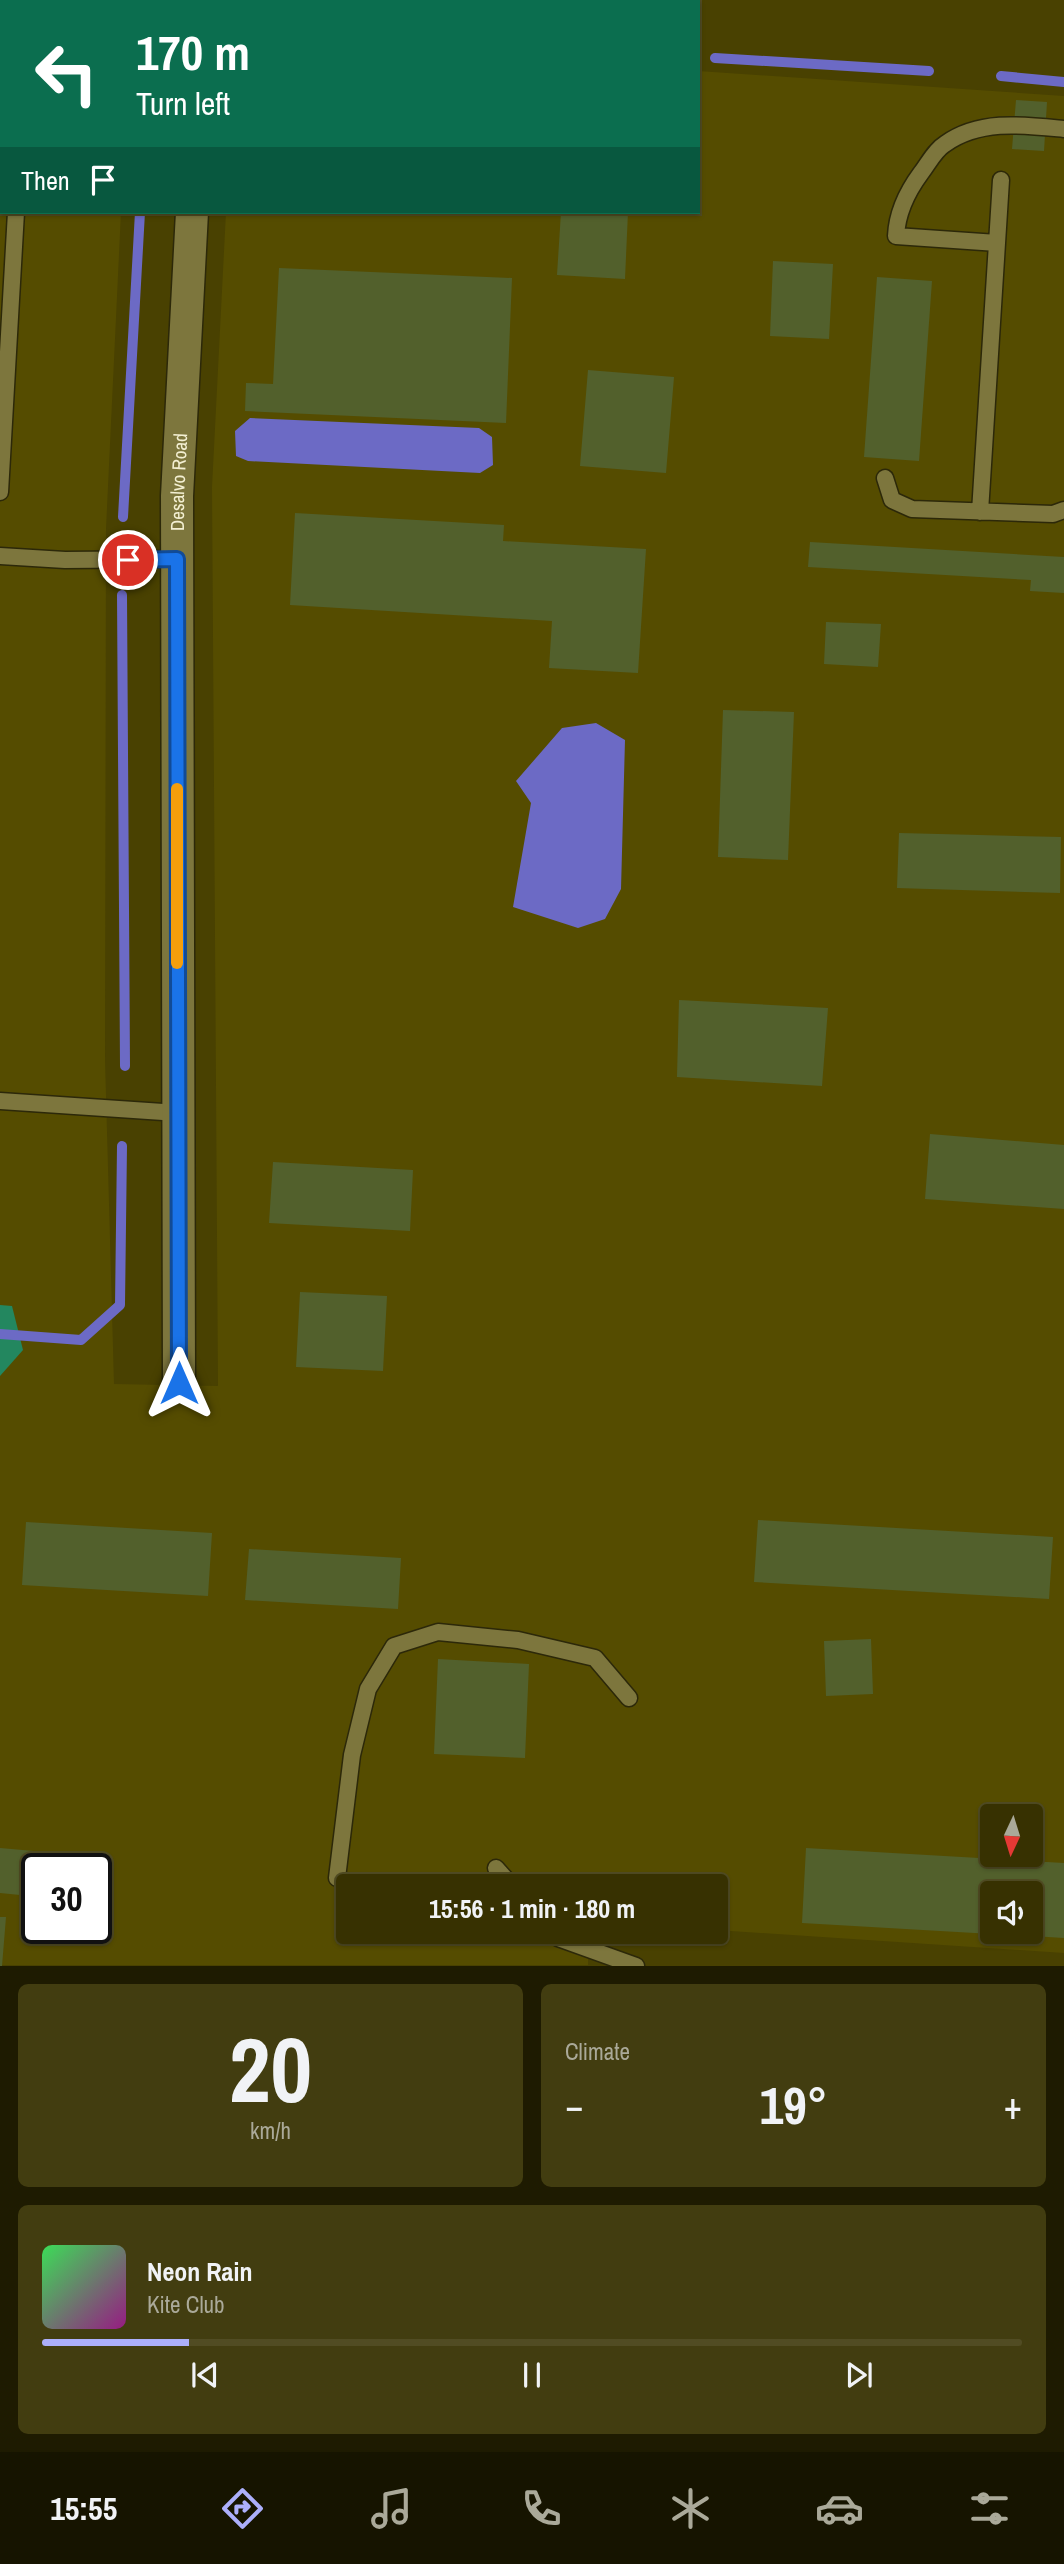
<!DOCTYPE html>
<html lang="en">
<head>
<meta charset="utf-8">
<style>
	:root { --surface:#373101; --page:#423d10; --text:#f1f3f6; --muted:#aaa999; --line:#514c23; --accent:#acaffb }
	body { margin:0; font-family:"Archivo Narrow",sans-serif; background:var(--page); color:var(--text); height:100vh; display:flex; flex-direction:column; font-size:26px; white-space:nowrap }
	* { box-sizing:border-box; margin:0 }
	p { font-size:23px; color:var(--muted) }
	.icon { flex:none; width:38px; height:38px; fill:none; stroke:currentColor; stroke-width:2; stroke-linecap:round; stroke-linejoin:round }
	.map { position:relative; height:1966px; overflow:hidden }
	.sheet { display:flex; flex-direction:column; gap:18px; padding:18px; background:#1e1b01; flex:1 }
	.sheet>* { flex:none }
	.top-card { position:absolute; left:0px; top:0px; width:700px; height:214px; box-shadow:0 2px 5px #0004,0 0 0 2px var(--line); background:#0b6e4f; color:#fff; overflow:hidden }
	.needle { width:46px; rotate:184deg }
	.tools { position:absolute; left:980px; top:1804px; display:grid; gap:14px }
	.tools a { display:grid; place-items:center; width:63px; height:63px; border-radius:7px; background:var(--surface); box-shadow:0 2px 5px #0004,0 0 0 2px var(--line); font-size:35px }
	.speed { position:absolute; left:21px; top:1853px; display:flex; gap:14px; font-size:35px; font-weight:700; text-align:center }
	.speed>* { display:grid; place-content:center; width:91px; height:91px; border-radius:50%; background:var(--surface); box-shadow:0 2px 5px #0004,0 0 0 2px var(--line); line-height:1 }
	.speed .limit { border:4px solid #111; border-radius:10px; background:#fff; color:#111 }
	.pin { position:absolute; display:grid; place-items:center; width:60px; height:60px; color:#fff; margin:-30px; border:4px solid #fff; border-radius:50%; box-shadow:0 2px 7px #0007 }
	.me { position:absolute; width:77px; margin:-38px; rotate:0deg; stroke-linejoin:round; filter:drop-shadow(0 0 5px #0008) }
	.turn { display:flex; align-items:center; gap:24px; height:147px; padding:0 21px; font-size:32px }
	.turn .icon { width:91px; height:91px; stroke-width:2.5 }
	.turn b { display:block; font-size:49px; line-height:60px }
	.then { display:flex; align-items:center; height:66px; padding:0 21px; background:#0003; gap:14px; font-size:26px }
	.big { font-size:52px; font-weight:800; line-height:1.1 }
	.sheet .card { flex:1; display:flex; flex-direction:column; justify-content:center; gap:10px; min-width:0; padding:0 24px; border-radius:10px; background:var(--page) }
	.sheet .dial { align-items:center; gap:0 }
	.dial b { font-size:91px; line-height:1 }
	.song { display:flex; align-items:center; gap:21px }
	.cover { width:84px; height:84px; border-radius:10px; background:linear-gradient(135deg,hsl(130 70% 55%),hsl(310 70% 35%)) }
	.played { height:7px; border-radius:4px; background:linear-gradient(90deg,var(--accent) 15%,var(--line) 15%) }
	.keys { display:flex; justify-content:space-around; direction:ltr }
	.heat { display:flex; justify-content:space-between; align-items:center; font-size:38px; direction:ltr }
	.sheet .tiles { flex:1; display:grid; gap:18px; grid-template-columns:1fr 1fr }
	.card:last-child { grid-column:span 2 }
	.trip { position:absolute; left:336px; top:1874px; width:392px; height:70px; border-radius:7px; background:var(--surface); box-shadow:0 2px 5px #0004,0 0 0 2px var(--line); font-weight:800; line-height:70px; text-align:center }
	.tab-bar { display:flex; height:112px; justify-content:space-around; align-items:center; background:#161400; color:var(--muted) }
	.tab-bar .icon { width:49px; height:49px }
	.tab-bar .active { color:var(--accent) }
	.tab-bar b { font-size:32px; color:var(--text) }
	.map>svg:first-child { display:block }
	.built { fill:#554c00; fill-rule:evenodd }
	.forest { fill:#23875f }
	.water { fill:#6c6ac5 }
	.lines { fill:none; stroke-linecap:round; stroke-linejoin:round }
	.stream { stroke:#6c6ac5; stroke-width:10 }
	.building { fill:#52602c }
	.lane-casing { stroke:#2c2809; stroke-width:19 }
	.street-casing { stroke:#2c2809; stroke-width:35 }
	.lane { stroke:#7d763d; stroke-width:16 }
	.street { stroke:#7d763d; stroke-width:32 }
	.route-casing { stroke:#114b97; stroke-width:18 }
	.route { stroke:#1a73e8; stroke-width:12 }
	.slow { stroke:#f59e0b; stroke-width:12 }
	.labels { text-anchor:middle; stroke-width:7; stroke-linejoin:round; paint-order:stroke }
	.street-label { font-size:19px; fill:#f3efd2; stroke:#3d370a }
</style>
</head>
<body>
<div class="map">
<svg width="1064" height="1966" viewBox="0 0 1064 1966">
	<rect width="100%" height="100%" fill="#494101"/>
	<!-- built -->
	<path class="built" d="M0,44l2,168h119l-15,317 -1,530 9,325 104,2 -6,-899 14,-275h472v-141l366,25v1857l-348,-23v-44h-368v46h240v33h-588zM992,1816h39v39h-39zM37,1869h59v59h-59zM992,1894h39v38h-39z"/>
	<!-- forest -->
	<path class="forest" d="M0,1305l12,1 11,44 -23,26z"/>
	<!-- water -->
	<path class="water" d="M250,418l229,10 13,9 1,28 -13,8 -232,-12 -12,-5 -1,-25z
		M596,723l29,17 -4,149 -16,30 -27,9 -65,-21 18,-104 -15,-22 46,-53z"/>
	<g class="lines">
		<!-- stream -->
		<path class="stream" d="M0,21h2
			M715,58l214,13
			M1001,76l63,6
			M123,517l17,-305
			M122,595l3,471
			M0,1334l81,6 39,-35 2,-159"/>
	</g>
	<!-- building -->
	<path class="building" d="M1016,100l31,2 -3,49 -32,-2z
		M561,212h67l-3,67 -68,-4z
		M773,261l60,3 -4,75 -59,-3z
		M279,268l233,10 -6,145 -261,-12 1,-28 27,1z
		M877,277l55,4 -13,180 -55,-4z
		M588,370l86,7 -8,96 -86,-7z
		M295,513l209,12 -1,16 143,8 -8,124 -89,-5 3,-47 -262,-16z
		M810,542l254,15v36l-34,-2 1,-11 -223,-13z
		M826,622l55,2 -3,43 -54,-3z
		M723,710l71,2 -6,148 -70,-3z
		M899,833l162,4 -1,56 -163,-5z
		M679,1000l149,8 -6,78 -145,-9z
		M930,1134l134,11v64l-139,-10z
		M273,1162l140,8 -3,61 -141,-8z
		M300,1292l87,4 -4,75 -87,-4z
		M758,1520l295,17 -4,62 -295,-17z
		M26,1522l186,11 -4,63 -186,-11z
		M249,1549l152,9 -3,51 -153,-9z
		M871,1639l2,55 -47,2 -2,-55z
		M438,1659l91,5 -4,94 -91,-4z
		M0,1848l34,3 -4,45 -30,-3z
		M806,1848l258,15v75l-64,-4v-2h31v-38h-39v40l-190,-11z
		M0,1917h6l-4,49h-2z"/>
	<g class="lines">
		<!-- lane casing -->
		<g class="lane-casing">
			<path id="lane" d="M670,2v-2
				M0,103l2,1
				M997,243l-101,-7c1,-23 11,-44 25,-63 7,-9 14,-23 24,-29 35,-25 79,-19 119,-15
				M885,478l7,22 20,9 141,5 11,-4
				M0,492l16,-280
				M980,512l21,-332
				M0,556l65,4 112,-1
				M0,1101l178,12
				M496,1868l16,18
				M337,1878l15,-123 16,-66 26,-43 44,-14 80,8 77,18 34,40
				M553,1932l5,6 78,28"/>
		</g>
		<!-- street casing -->
		<g class="street-casing">
			<g id="street">
				<path d="M202,2v-2"/>
				<path id="s1" d="M179,1383l-2,-887 15,-284"/>
			</g>
		</g>
		<!-- lane -->
		<use href="#lane" class="lane"/>
		<!-- street -->
		<use href="#street" class="street"/>
	</g>
	<g class="lines">
		<!-- route casing -->
		<g class="route-casing">
			<path id="route" d="M128,560l49,-1 2,824"/>
		</g>
		<!-- route -->
		<use href="#route" class="route"/>
		<!-- slow -->
		<path class="slow" d="M177,789v174"/>
	</g>
	<g class="labels">
		<!-- street labels -->
		<g class="street-label">
			<text dy="7" stroke="none"><textPath href="#s1" startOffset="901">Desalvo Road</textPath></text>
		</g>
	</g>
</svg>
<div class="tools">
<a><svg class="needle" viewBox="-14 -14 28 28"><path d="M0-13l5 13h-10z" fill="#e53935"/><path d="M0 13l5-13h-10z" fill="#aaa999"/></svg></a>
<a><svg class="icon" aria-label="sound" viewBox="0 0 24 24"><path d="M4 9h4l5-4v14l-5-4H4zM17 9q2 3 0 6"/></svg></a>
</div>
<div class="speed"><div class="limit">30</div></div>
<div class="pin" style="left:128px;top:560px;background:#d93025"><svg class="icon" aria-label="arrive" viewBox="0 0 24 24"><path d="M6 21V4h12l-3 4 3 4H6"/></svg></div>
<svg class="me" style="left:179px;top:1383px" viewBox="-20 -20 40 40"><path d="M0-17L14 15 0 8-14 15z" fill="#1a73e8" stroke="#fff" stroke-width="4"/></svg>
<div class="trip">15:56 · 1 min · 180 m</div>
<div class="top-card">
<div class="turn"><svg class="icon" aria-label="left" viewBox="0 0 24 24"><path d="M17 20v-9H6M10 6l-5 5 5 5"/></svg><div><b>170 m</b>Turn left</div></div>
<div class="then">Then<svg class="icon" aria-label="arrive" viewBox="0 0 24 24"><path d="M6 21V4h12l-3 4 3 4H6"/></svg></div>
</div>
</div>
<section class="sheet">
<div class="tiles">
<div class="card dial"><b>20</b><p>km/h</p></div>
<div class="card"><p>Climate</p>
<div class="heat"><a>−</a><b class="big">19°</b><a>+</a></div>
</div>
<div class="card">
<div class="song"><i class="cover"></i><div><b>Neon Rain</b><p>Kite Club</p></div></div>
<div class="played"></div>
<div class="keys"><svg class="icon" aria-label="previous" viewBox="0 0 24 24"><path d="M18 5L8 12l10 7zM5 5v14"/></svg><svg class="icon" aria-label="pause" viewBox="0 0 24 24"><path d="M8 5v14M16 5v14"/></svg><svg class="icon" aria-label="next" viewBox="0 0 24 24"><path d="M6 5l10 7-10 7zM19 5v14"/></svg></div>
</div>
</div>
</section>
<nav class="tab-bar">
<b>15:55</b>
<svg class="icon active" aria-label="directions" viewBox="0 0 24 24"><path d="M12 3l9 9-9 9-9-9zM9 14v-3h6M13 9l2 2-2 2"/></svg>
<svg class="icon" aria-label="music" viewBox="0 0 24 24"><path d="M9 18V5l10-2v13"/><circle cx="6" cy="18" r="3"/><circle cx="16" cy="16" r="3"/></svg>
<svg class="icon" aria-label="phone" viewBox="0 0 24 24"><path d="M5 4h4l2 5-3 2q2 4 5 5l2-3 5 2v4C11 20 4 13 5 4z"/></svg>
<svg class="icon" aria-label="climate" viewBox="0 0 24 24"><path d="M12 3v18M4 7l16 10M4 17L20 7"/></svg>
<svg class="icon" aria-label="car" viewBox="0 0 24 24"><path d="M5 17H2v-5l4-1 3-4h7l3 4 3 1v5h-3M9 17h6M6 11h13"/><circle cx="7" cy="17" r="2"/><circle cx="17" cy="17" r="2"/></svg>
<svg class="icon" aria-label="filters" viewBox="0 0 24 24"><path d="M4 7h16M4 17h16"/><circle cx="9" cy="7" r="2"/><circle cx="15" cy="17" r="2"/></svg>
</nav>
</body>
</html>
